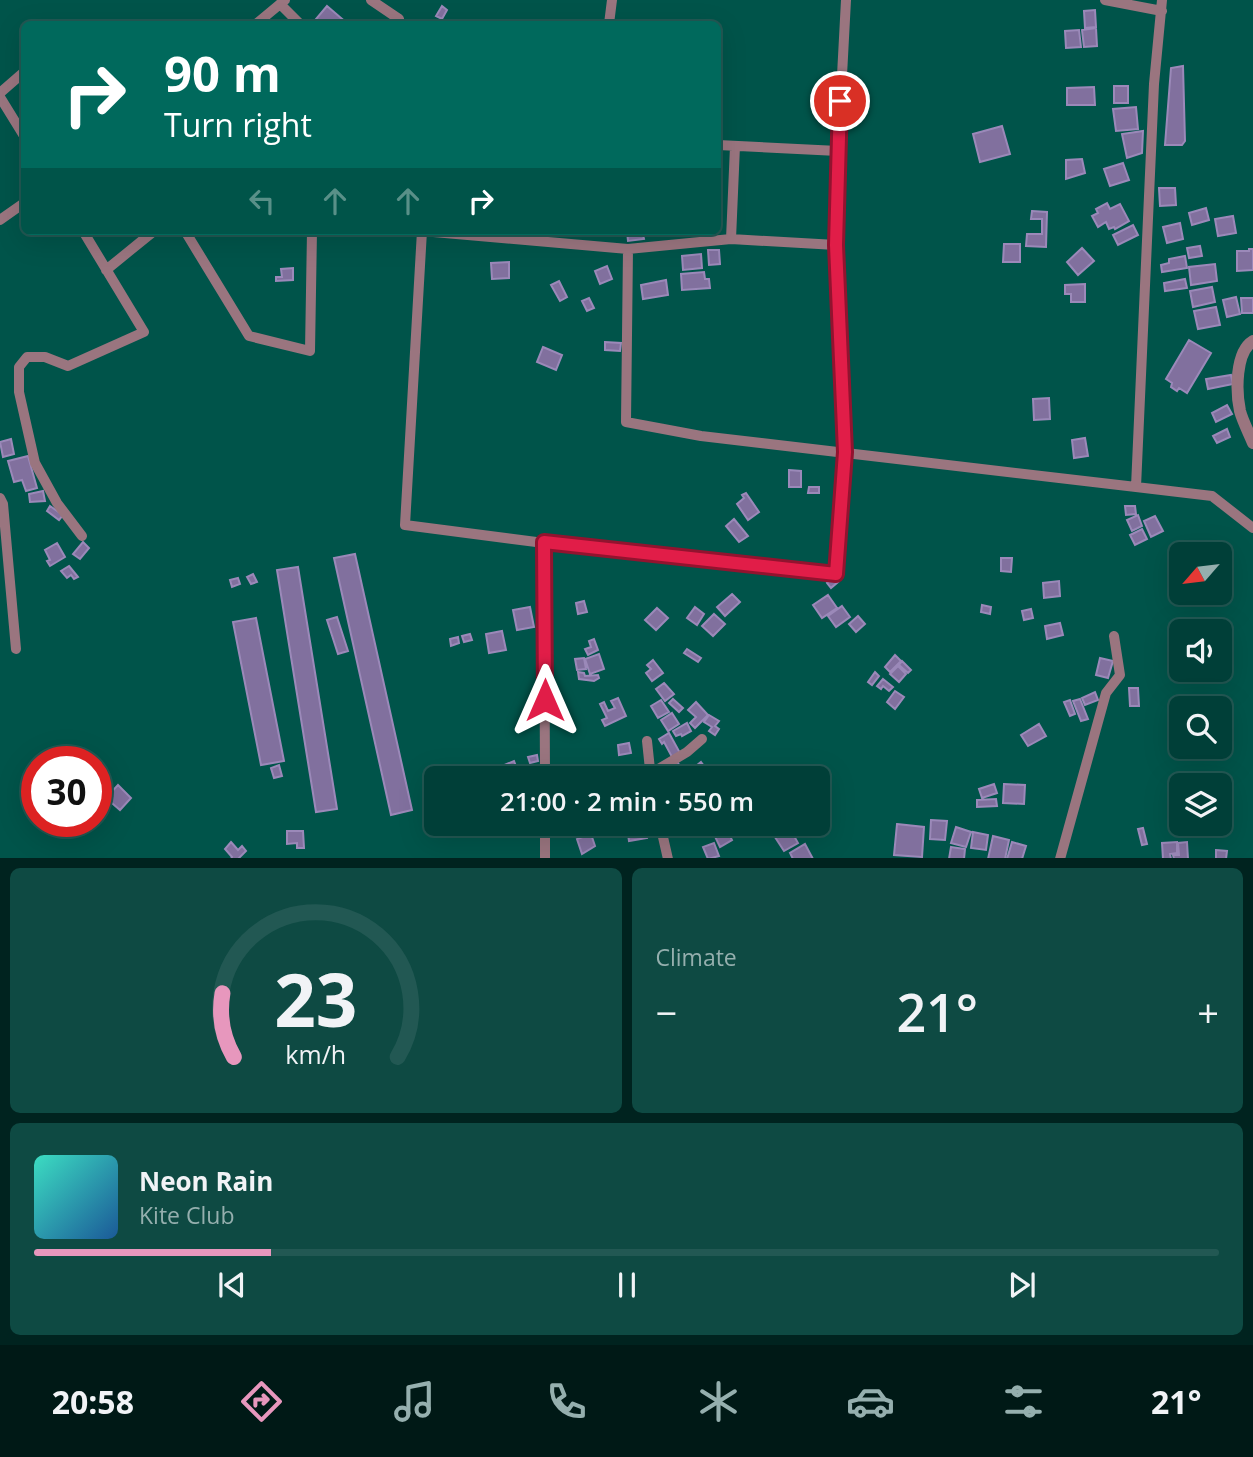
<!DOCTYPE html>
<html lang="en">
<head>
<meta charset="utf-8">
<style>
	:root { --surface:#003f38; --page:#0e4a43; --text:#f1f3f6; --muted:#95afae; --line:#225853; --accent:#e797bd }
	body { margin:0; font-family:"Open Sans",sans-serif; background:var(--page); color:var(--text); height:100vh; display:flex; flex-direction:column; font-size:26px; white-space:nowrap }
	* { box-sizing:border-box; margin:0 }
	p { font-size:23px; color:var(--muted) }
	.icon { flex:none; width:38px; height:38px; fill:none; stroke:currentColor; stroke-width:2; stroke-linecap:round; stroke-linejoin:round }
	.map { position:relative; height:858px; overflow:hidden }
	.drawer { display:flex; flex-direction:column; gap:10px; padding:10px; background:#00231f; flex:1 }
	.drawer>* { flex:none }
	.banner { position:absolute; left:21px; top:21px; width:700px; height:214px; border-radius:10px; box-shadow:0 7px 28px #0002,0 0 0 2px var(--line); background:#00695c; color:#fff; overflow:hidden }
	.needle { width:46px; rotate:242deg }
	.tools { position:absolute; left:1169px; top:542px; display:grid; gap:14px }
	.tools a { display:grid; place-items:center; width:63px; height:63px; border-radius:10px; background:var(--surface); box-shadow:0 7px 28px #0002,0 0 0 2px var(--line); font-size:35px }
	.speed { position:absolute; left:21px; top:746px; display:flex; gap:14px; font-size:35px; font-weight:700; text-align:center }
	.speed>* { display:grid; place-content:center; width:91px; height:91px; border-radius:50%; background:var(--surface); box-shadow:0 7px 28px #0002,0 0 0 2px var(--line); line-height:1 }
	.speed .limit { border:10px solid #d22; background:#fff; color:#111 }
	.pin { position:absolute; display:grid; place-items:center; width:60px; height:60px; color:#fff; margin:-30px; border:4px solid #fff; border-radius:50%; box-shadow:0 2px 7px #0007 }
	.me { position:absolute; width:77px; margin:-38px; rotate:0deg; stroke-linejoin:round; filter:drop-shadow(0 0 5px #0008) }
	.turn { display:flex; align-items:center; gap:24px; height:147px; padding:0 28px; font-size:32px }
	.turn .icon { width:91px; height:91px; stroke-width:2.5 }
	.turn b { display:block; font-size:49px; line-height:60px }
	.lanes { display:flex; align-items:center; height:66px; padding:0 28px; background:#0003; justify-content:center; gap:35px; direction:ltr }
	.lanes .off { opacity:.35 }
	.big { font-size:52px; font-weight:600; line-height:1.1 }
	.drawer .card { flex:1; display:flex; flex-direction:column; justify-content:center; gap:10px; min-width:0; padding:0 24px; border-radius:10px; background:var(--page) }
	.drawer .dial { align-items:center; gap:0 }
	.dial svg { height:182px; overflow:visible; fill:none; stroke:var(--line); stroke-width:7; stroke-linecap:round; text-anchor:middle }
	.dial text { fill:var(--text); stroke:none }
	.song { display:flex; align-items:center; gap:21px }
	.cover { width:84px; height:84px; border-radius:10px; background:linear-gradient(135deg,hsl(170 70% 55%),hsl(210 70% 35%)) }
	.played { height:7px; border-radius:4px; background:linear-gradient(90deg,var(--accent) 20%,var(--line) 20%) }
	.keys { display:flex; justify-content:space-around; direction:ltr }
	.heat { display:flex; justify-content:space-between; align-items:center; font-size:38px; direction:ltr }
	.drawer .tiles { flex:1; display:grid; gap:10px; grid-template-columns:1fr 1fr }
	.card:last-child { grid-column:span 2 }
	.trip { position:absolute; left:424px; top:766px; width:406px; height:70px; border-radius:10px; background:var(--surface); box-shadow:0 7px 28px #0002,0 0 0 2px var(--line); font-weight:600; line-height:70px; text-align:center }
	.tabs { display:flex; height:112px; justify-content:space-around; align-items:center; background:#001916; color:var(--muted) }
	.tabs .icon { width:49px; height:49px }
	.tabs .selected { color:var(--accent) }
	.tabs b { font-size:32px; color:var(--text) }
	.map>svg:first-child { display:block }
	.building { fill:#81709e; stroke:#9b89b9; stroke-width:2 }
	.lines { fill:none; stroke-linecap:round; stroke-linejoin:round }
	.minor { stroke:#9a757f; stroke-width:10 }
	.tertiary { stroke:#9a757f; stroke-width:12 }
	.route-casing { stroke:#92132f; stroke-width:18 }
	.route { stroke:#e11d48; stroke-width:12 }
</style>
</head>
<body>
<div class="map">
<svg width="1253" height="859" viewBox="0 0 1253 859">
	<rect width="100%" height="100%" fill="#00544a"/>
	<!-- building -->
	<path class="building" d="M327,6l21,18h-25l-7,-5z
		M442,6l5,4 -5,9 -6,-3z
		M1095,10l1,17 -11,1 -1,-17z
		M1096,28l1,18 -13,1 -2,-17z
		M1079,30l2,17 -15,1 -1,-17z
		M1183,66l2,75 -3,4h-17l6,-77z
		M1114,86h14v17h-14z
		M1094,87l1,18h-28v-17z
		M1136,107l2,22 -22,2 -3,-22z
		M1002,126l8,28 -30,8 -7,-28z
		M1143,131l-1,22 -15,5 -5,-24z
		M1082,159l3,14 -19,6v-19z
		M1123,163l6,17 -19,6 -6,-17z
		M1159,188h16l1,17 -16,1z
		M1107,203l3,6 10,-5 9,17 -14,8 -1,-2 -5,2 -3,-7 -8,5 -6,-11 6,-3 -2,-4z
		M1206,208l3,12 -17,5 -3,-12z
		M1032,211l15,1 -1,35 -20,-1 1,-12h15v-15h-11z
		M1233,216l3,17 -18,3 -3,-17z
		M1180,223l3,16 -16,4 -4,-16z
		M1133,225l5,10 -20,10 -5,-10z
		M627,231h15l2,8 -16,2z
		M1004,244h16v18h-17z
		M1200,246l2,10 -13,2 -2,-10z
		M1082,248l12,13 -16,14 -11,-13z
		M1249,249h4v21l-16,1v-20h12z
		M708,250h11l1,14 -11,1z
		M701,254l1,14 -19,2 -1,-14z
		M1185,256l2,12 -25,4 -1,-7 8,-2v-4z
		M509,262v16l-17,1 -1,-16z
		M1215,264l2,17 -26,4 -2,-18z
		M607,266l5,13 -12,5 -5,-13z
		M293,268v12l-17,1v-4h6l-1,-8z
		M704,272l1,7h4l1,9 -28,2 -1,-16z
		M1185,279l2,9 -22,3 -1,-8z
		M666,280l2,15 -25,4 -2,-14z
		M559,281l8,16 -7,4 -9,-16z
		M1085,284v18h-14v-8h-6v-9z
		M1212,287l3,15 -22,5 -3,-16z
		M1236,297l4,17 -13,3 -4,-17z
		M589,298l5,10 -7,3 -5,-10z
		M1241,298h12v15h-11z
		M1216,307l4,18 -22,4 -4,-18z
		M1189,340l22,13 -24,40 -8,-5 -2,3 -6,-4 1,-4 -6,-4z
		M605,342l16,1 -1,8 -15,-1z
		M543,347l19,8 -6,15 -19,-8z
		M1231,375l2,9 -25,5 -2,-10z
		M1049,398l1,21 -16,1 -1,-21z
		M1227,405l5,9 -16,8 -4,-9z
		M1227,429l3,8 -13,6 -4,-7z
		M1085,438l3,18 -14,2 -2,-18z
		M11,439l3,15 -11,3 -3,-15z
		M28,456l9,32 -11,3 -4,-11 -8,2 -6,-21z
		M789,470l12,1v16h-12z
		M809,487h10v6h-11z
		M43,491l2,10 -15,1 -1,-8z
		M746,493l13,19 -11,8 -11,-16 7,-6 -2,-3z
		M50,506l13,9 -4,5 -12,-9z
		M1125,506h10l1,8 -10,1z
		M1138,515l4,11 -10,5 -5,-11z
		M1155,516l8,15 -12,6 -7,-16z
		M734,519l14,17 -9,6 -13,-16z
		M1142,529l5,10 -12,6 -5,-10z
		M83,542l6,6 -9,11 -7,-5z
		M57,543l8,14 -15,9 -3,-5 3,-1 -5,-10z
		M355,554l57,256 -21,5 -57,-257z
		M1001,558h11l-1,14 -10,-1z
		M69,566l9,11 -4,2 -3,-4 -4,3 -6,-7z
		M298,567l39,242 -21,3 -39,-242z
		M253,574l4,8 -6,2 -4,-7z
		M834,577l4,5 -7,6 -4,-5z
		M238,578l2,6 -8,3 -2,-7z
		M1059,581l1,15 -16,2 -1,-15z
		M732,594l8,8 -15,14 -8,-9z
		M828,595l9,13 -15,10 -9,-13z
		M584,601l3,11 -9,2 -2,-11z
		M982,605l9,2 -1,7 -9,-2z
		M842,606l8,11 -14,10 -8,-11z
		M530,607l4,20 -17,3 -4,-20z
		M695,607l9,7 -7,11 -10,-7z
		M657,608l11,10 -12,12 -11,-10z
		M1031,609l2,9 -9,2 -2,-9z
		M714,614l11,10 -12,12 -11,-10z
		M858,616l7,8 -9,8 -7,-8z
		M337,617l11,34 -10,3 -11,-34z
		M256,618l28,143 -23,4 -28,-143z
		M1060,623l3,12 -16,4 -2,-13z
		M502,631l4,19 -17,3 -3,-19z
		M470,634l2,6 -8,2 -2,-6z
		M458,637l1,6 -8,3 -1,-7z
		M594,639l4,11 -10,5 -3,-6 6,-2 -2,-6z
		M687,649l14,9 -3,4 -14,-9z
		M599,654l5,15 -14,5 -5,-15z
		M895,655l6,6 -11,11 -5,-5z
		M584,658l2,11 -9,1 -2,-11z
		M1100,658l13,3 -5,17 -12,-3z
		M653,660l10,13 -11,8 -6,-8 5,-4 -4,-4z
		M902,661l9,9 -3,3 -9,-8z
		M898,666l8,8 -7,8 -9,-8z
		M578,672l6,1 1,3 13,-1 1,3 -5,3 -15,-2z
		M875,672l4,4 -7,9 -4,-3z
		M883,679l10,8 -4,4 -6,-5 -2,3 -4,-3z
		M664,683l10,11 -9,7 -9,-12z
		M1129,688h9l1,18h-9z
		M895,691l9,6 -9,12 -8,-7z
		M1095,692l3,8 -13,5 -3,-7z
		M618,698l8,18 -21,10 -3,-6 5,-2 -7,-14 4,-2 4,9 7,-3 -4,-7z
		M673,699l10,9 -4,4 -10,-9z
		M1080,699l8,20 -7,2 -8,-20z
		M661,700l8,12 -11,6 -7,-12z
		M1070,700l5,14 -5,2 -6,-14z
		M696,702l12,13 -13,13 -5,-5 6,-6 -8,-7z
		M672,713l7,11 -11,7 -7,-11z
		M709,715l10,6 -4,5 4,3 -4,6 -6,-4 3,-4 -8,-5z
		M687,723l4,8 -9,5 -1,-2 -5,2 -3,-5z
		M1039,724l7,12 -18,10 -7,-11z
		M669,733l11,20 -8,4 -8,-15 -2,2 -3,-5z
		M629,743l2,10 -12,2 -1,-10z
		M537,755l1,6 -8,2 -2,-6z
		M514,761l5,13 -17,5 -5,-11z
		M677,761l8,15 -4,3h-7l-7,-13z
		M701,762l9,12 -7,5h-3l-8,-10z
		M279,765l3,11 -8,2 -3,-10z
		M690,769l6,8 -3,2h-3l-5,-7z
		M607,775l1,4h-24v-2z
		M994,784l3,9 -15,5 -3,-9z
		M1004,784l21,1 -1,19 -21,-1z
		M118,785l13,13 -11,12 -14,-12z
		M996,799l1,7 -20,1v-7z
		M1226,806l4,15 -10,2v-16z
		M931,820l16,1 -2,19 -15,-1z
		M1181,822v2h13l3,6 -12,6 -7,-13z
		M645,824l2,14 -18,3 -2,-14z
		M719,824h5l8,16 -12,7 -9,-19z
		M897,824l27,3 -2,30 -28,-2z
		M788,825l10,18 -14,8 -11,-17z
		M956,827l15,5 -5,15 -15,-4z
		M1143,828l4,16 -5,1 -4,-16z
		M287,831h16l1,17h-7v-5l-10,1z
		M973,832l15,3 -2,15 -15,-2z
		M591,834l4,12 -13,8 -5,-15z
		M993,836l16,4 -4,19h-17z
		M231,842l7,8 4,-4 4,5 -8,8h-7l1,-2 -7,-8z
		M1012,842l14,4 -4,13h-15z
		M1177,842v11l-7,1 1,5h-8l-1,-16z
		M1187,842l1,17h-14l-1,-4h6l-1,-12z
		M714,843l5,13 -11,3 -5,-12z
		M805,844l8,15h-20l-3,-6z
		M951,847l14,2 -1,10h-15z
		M1216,850l11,1 -1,8h-10z"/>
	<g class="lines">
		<!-- minor -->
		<path class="minor" d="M371,0l28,19
			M1105,0l57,11
			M1162,0l-8,84 -18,403 76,9 41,32
			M280,4l20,20
			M256,24l29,-24
			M609,24l3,-24
			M0,93l24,-21
			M0,97l24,39
			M735,146l-4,93 105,6
			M838,151l8,-151
			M0,220l24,-17
			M185,231l64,105 61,15 2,-120
			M422,231l-17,294 139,18 292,31 9,-122 -9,-207 2,-94 -120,-6
			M422,231l206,18 103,-10
			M628,249l-2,173 75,14 435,51
			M106,270l48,-39
			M0,498l3,6 13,145
			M82,536l-25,-33 -22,-40 -16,-71v-25l8,-10h18l23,9 76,-34 -61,-101
			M544,543l1,236
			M647,741l4,38
			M650,774l37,-22 15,-13
			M545,824v35
			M660,824l8,35
			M1060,859l46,-166 14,-18 -6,-39"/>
		<!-- tertiary -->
		<path class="tertiary" d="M1253,341c-18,11 -17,51 -13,70 3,11 9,22 13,32"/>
	</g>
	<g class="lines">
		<!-- route casing -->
		<g class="route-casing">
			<path id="route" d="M545,700l-1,-158 292,32 9,-122 -9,-207 4,-144"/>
		</g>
		<!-- route -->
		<use href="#route" class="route"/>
	</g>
</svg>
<div class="tools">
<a><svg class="needle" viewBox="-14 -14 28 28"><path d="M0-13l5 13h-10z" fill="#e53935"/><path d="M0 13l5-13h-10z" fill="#95afae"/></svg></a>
<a><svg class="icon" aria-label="sound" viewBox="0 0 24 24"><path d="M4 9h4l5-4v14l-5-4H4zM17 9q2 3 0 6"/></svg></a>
<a><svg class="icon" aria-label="search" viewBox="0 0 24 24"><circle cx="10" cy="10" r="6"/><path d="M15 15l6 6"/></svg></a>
<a><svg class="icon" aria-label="layers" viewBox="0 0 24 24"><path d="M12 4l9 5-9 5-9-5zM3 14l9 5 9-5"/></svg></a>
</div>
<div class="speed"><div class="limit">30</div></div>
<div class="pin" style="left:840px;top:101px;background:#d93025"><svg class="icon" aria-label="arrive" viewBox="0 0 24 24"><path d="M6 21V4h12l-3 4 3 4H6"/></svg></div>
<svg class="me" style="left:545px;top:700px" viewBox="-20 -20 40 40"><path d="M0-17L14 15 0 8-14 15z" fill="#e11d48" stroke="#fff" stroke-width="4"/></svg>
<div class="trip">21:00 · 2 min · 550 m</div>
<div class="banner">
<div class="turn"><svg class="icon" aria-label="right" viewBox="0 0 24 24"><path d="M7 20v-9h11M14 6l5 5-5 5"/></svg><div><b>90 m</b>Turn right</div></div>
<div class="lanes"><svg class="icon off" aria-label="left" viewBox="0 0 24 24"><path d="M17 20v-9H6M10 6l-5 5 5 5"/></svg><svg class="icon off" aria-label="ahead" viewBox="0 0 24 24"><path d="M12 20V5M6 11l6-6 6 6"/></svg><svg class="icon off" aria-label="ahead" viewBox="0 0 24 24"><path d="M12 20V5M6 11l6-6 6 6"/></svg><svg class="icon" aria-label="right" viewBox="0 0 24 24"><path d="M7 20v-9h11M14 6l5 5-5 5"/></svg></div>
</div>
</div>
<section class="drawer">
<div class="tiles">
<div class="card dial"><svg viewBox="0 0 100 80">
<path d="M14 69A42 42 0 1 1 86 69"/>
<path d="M14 69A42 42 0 0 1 9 41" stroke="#e797bd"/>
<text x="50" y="56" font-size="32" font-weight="700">23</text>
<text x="50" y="72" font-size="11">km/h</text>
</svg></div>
<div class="card"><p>Climate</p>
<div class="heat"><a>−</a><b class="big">21°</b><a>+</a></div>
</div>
<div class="card">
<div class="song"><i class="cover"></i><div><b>Neon Rain</b><p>Kite Club</p></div></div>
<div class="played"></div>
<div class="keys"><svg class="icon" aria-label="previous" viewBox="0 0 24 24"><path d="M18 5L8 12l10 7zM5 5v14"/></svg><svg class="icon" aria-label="pause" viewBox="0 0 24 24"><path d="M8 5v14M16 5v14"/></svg><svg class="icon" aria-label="next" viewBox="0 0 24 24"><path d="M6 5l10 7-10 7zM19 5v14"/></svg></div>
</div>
</div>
</section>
<nav class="tabs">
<b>20:58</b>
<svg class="icon selected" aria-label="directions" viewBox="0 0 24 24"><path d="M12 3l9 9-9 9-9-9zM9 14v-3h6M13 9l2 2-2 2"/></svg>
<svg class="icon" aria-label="music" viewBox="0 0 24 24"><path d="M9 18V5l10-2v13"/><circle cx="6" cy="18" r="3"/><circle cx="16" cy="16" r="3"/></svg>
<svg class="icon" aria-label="phone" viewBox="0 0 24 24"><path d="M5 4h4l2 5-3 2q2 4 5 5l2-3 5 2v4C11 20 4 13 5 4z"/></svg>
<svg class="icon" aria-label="climate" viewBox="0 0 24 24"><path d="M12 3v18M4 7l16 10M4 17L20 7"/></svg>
<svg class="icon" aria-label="car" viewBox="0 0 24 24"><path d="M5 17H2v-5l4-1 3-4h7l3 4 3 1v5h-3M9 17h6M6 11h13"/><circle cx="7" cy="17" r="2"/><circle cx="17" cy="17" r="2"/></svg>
<svg class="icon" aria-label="filters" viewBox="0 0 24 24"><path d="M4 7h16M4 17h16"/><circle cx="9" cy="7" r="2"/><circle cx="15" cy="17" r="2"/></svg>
<b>21°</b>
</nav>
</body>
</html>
